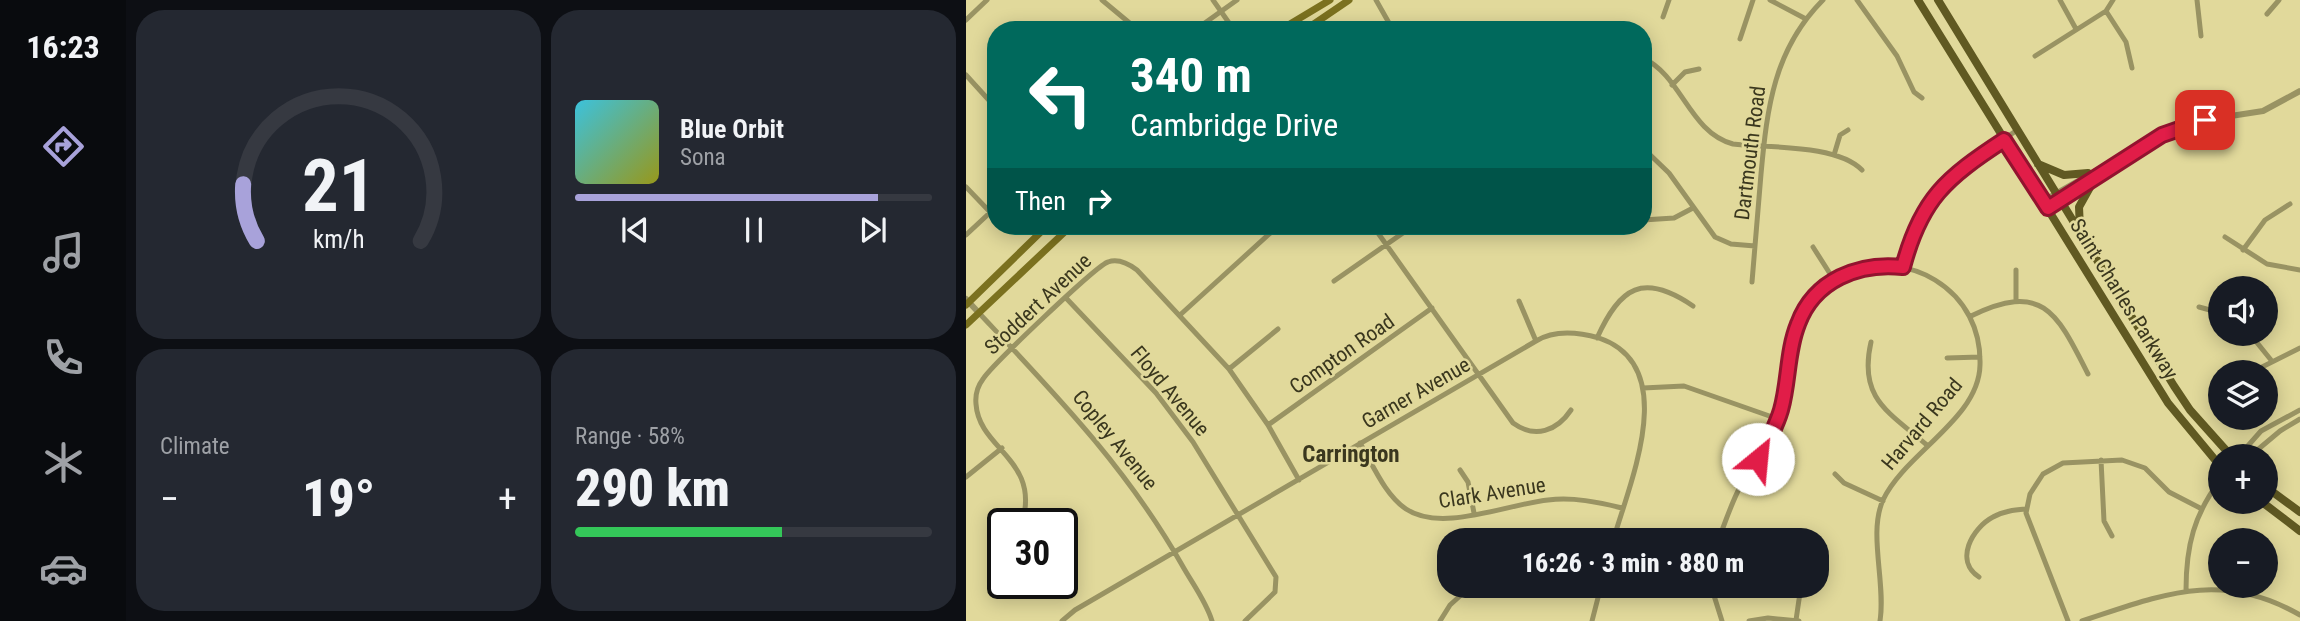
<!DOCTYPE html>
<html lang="en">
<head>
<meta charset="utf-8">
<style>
	:root { --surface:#171b24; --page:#242831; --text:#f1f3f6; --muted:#9ea1a6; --line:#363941; --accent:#a8a2da }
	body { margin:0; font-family:"Roboto Condensed",sans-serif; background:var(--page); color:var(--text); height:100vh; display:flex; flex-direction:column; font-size:26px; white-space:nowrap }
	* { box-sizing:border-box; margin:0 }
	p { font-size:23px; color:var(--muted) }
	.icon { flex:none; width:38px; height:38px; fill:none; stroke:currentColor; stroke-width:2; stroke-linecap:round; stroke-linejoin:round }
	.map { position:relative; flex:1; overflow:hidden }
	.details { display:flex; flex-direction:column; gap:10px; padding:10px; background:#0d0f14; width:840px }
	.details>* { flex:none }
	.guide { position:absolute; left:21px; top:21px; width:665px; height:214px; border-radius:28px; box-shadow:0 4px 18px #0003; background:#00695c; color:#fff; overflow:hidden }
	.buttons { position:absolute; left:1242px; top:276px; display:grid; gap:14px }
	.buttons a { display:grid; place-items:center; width:70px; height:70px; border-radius:50%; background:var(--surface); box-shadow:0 4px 18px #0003; font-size:35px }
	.speed { position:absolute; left:21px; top:508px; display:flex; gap:14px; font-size:35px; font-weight:700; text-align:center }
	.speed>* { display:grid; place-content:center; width:91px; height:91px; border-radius:50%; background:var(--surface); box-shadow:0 4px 18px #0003; line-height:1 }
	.speed .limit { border:4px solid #111; border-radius:10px; background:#fff; color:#111 }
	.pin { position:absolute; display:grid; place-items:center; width:60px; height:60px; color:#fff; margin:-30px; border-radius:14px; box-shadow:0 4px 10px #0006 }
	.me { position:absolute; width:77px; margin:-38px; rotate:28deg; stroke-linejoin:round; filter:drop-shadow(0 0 5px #0008) }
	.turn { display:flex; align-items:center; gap:24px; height:147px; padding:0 28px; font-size:32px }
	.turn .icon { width:91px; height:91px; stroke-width:2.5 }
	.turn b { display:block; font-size:49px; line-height:60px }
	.then { display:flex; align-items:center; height:66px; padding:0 28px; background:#0003; gap:14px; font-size:26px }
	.big { font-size:52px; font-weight:800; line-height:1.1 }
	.details .widget { flex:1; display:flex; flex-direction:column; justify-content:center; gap:10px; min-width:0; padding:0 24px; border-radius:28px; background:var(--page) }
	.details .dial { align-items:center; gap:0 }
	.dial svg { height:182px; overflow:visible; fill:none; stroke:var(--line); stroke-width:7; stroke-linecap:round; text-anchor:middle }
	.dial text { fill:var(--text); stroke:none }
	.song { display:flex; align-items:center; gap:21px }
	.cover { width:84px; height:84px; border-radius:10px; background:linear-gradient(135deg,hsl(190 70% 55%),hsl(60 70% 35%)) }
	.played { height:7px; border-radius:4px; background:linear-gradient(90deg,var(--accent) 85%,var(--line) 85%) }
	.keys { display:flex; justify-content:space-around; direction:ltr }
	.heat { display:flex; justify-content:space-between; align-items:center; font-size:38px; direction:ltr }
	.charge { height:10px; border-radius:5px; background:linear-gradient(90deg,#34c759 58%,var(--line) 0) }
	.details .tiles { flex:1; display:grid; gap:10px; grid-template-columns:repeat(2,1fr) }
	.trip { position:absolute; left:471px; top:528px; width:392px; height:70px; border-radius:28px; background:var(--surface); box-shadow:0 4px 18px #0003; font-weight:800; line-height:70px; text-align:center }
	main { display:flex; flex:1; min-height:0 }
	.tabs { display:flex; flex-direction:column; width:126px; justify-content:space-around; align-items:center; background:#090b0e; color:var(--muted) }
	.tabs .icon { width:49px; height:49px }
	.tabs .selected { color:var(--accent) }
	.tabs b { font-size:32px; color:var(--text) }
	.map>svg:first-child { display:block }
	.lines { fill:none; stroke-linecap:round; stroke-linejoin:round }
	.minor { stroke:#999363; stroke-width:5 }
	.tertiary { stroke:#999363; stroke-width:6 }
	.secondary { stroke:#7b711f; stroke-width:7 }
	.primary { stroke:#605922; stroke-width:8 }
	.route-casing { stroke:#92132f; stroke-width:18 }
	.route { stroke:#e11d48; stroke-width:12 }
	.labels { text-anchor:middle; stroke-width:5; stroke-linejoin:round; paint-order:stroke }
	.street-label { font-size:21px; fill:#3a371e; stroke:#e1d99b }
	.neighbourhood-label { font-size:23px; font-weight:bold; fill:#3a371e; stroke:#e1d99b }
</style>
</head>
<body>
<main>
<nav class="tabs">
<b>16:23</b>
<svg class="icon selected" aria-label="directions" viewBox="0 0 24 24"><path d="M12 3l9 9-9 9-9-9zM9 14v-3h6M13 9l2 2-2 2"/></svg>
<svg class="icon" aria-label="music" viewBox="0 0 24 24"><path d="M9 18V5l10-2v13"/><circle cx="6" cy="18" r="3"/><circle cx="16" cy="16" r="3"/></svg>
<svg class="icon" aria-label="phone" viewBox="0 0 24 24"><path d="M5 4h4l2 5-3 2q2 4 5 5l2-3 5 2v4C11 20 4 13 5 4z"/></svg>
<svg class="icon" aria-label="climate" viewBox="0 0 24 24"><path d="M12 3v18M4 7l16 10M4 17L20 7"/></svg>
<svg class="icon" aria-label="car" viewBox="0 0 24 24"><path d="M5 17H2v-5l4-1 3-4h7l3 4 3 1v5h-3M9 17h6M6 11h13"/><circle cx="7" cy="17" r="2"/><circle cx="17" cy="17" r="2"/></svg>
</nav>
<section class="details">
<div class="tiles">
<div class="widget dial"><svg viewBox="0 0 100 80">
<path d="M14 69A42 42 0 1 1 86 69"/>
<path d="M14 69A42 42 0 0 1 8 44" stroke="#a8a2da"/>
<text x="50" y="56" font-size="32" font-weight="700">21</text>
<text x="50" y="72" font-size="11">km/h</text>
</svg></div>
<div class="widget">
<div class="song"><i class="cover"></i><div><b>Blue Orbit</b><p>Sona</p></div></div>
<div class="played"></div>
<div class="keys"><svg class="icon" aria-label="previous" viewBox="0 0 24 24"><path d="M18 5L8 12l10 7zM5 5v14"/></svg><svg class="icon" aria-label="pause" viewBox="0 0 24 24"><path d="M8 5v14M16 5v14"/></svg><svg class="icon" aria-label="next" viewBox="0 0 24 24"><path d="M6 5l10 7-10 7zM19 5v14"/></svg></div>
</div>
<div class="widget"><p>Climate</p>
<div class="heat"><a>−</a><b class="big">19°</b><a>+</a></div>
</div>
<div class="widget"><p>Range · 58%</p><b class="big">290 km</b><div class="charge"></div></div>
</div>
</section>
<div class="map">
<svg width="1334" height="621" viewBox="0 0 1334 621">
	<rect width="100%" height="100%" fill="#e1d99b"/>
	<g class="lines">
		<!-- minor -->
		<path class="minor" d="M136,0l36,30
			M247,0l21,30
			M410,0l17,30
			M804,0l36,19
			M891,0l40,56 17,36 8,6
			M1094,0l16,29
			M1231,0l4,36
			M1140,11l20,31 6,26
			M1301,14l12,-14
			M697,17l6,-17
			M0,20l21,-20
			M229,30l42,-30
			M774,39l13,-39
			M1069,56l71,-45 7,-11
			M677,58c39,18 46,74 90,86 34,4 104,0 129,26
			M0,75l30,33
			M706,85l13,-13 14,-3
			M677,148l26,25 46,64 16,7 24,2
			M868,155l6,-20 8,-5
			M0,187l24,25
			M677,220l31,-2 19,-10
			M407,226l140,197c22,16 44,8 58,-13
			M0,235l30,-28
			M1259,237l42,27 33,6
			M847,247l21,33
			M1277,250l22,-30 25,-16
			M937,267c21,-82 50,-90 114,-137
			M1050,270v30
			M368,281l79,-55
			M786,282c3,-36 6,-72 9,-108 6,-66 13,-125 62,-174
			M100,298l90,95 37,49 83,135 -1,15 -30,29
			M553,301l17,40
			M1233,307l22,6
			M13,313c76,81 148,155 203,252 10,18 24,36 30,56
			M214,315l98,-89
			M1005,316c72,-35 86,-3 117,58
			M1284,334l21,26
			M631,338c23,-51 46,-66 96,-32
			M905,342c-13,57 18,70 57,104
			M981,358l33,-1
			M263,369l49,-40
			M1284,373l50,-25
			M677,388l41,-2 94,33
			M302,425l164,-117
			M394,443c13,22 25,52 46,66 35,24 102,-5 142,-9 25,-3 50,2 74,8
			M1272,457l23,-26 39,-21
			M1283,457l31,-26 20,-12
			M1135,460l3,61 8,15
			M494,470l8,12 6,31
			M869,474l9,9 39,18
			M0,477l36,-29
			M56,523c19,-64 -43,-73 -46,-119 -1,-10 1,-17 7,-25 8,-13 114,-114 125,-117 11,-4 21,2 29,8l92,99 39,56 31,55
			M752,541c7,-18 13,-37 22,-54 12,-22 27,-42 37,-65 12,-31 8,-67 21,-98 21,-54 89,-74 137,-44 31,19 46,50 45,85 -1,54 -75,88 -97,135 -15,33 3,83 -3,121
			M1013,577c-25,-16 -7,-49 14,-60 10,-6 22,-7 33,-8
			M617,586l16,5
			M745,586l11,35
			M1220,590c0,-44 8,-76 35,-111
			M830,620l5,-34
			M96,621l13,-11 461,-269c18,-11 42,-9 63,-3 83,28 30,146 14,203
			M474,621l10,-16 21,-19
			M626,621l9,-35
			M783,621l19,-3 31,3
			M1102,621l-42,-108 4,-19 13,-20 20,-11 59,-3 23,8 24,24 31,16
			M1116,621c80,-26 138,-52 218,-6"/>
		<!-- tertiary -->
		<path class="tertiary" d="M1077,201l84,-48
			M1082,208l114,-73 43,-15 58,-9 37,-20
			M0,299l13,14"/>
		<!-- secondary -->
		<path class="secondary" d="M314,30l50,-30
			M339,30l44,-30
			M0,305l81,-79
			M0,325l105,-99"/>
		<!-- primary -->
		<path class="primary" d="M952,0l250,403 53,64
			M972,0l236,386 16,24 42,47
			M1072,164l26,11 24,-2
			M1114,229l-1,-22 14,-25
			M1300,487l34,25
			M1296,502l38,29"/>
	</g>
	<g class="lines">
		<!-- route casing -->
		<g class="route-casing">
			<path id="route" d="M792,459c9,-16 18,-32 23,-49 8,-28 6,-59 17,-86 16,-44 61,-62 105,-57 18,-68 43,-89 101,-127l44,68 114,-73 43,-15"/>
		</g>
		<!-- route -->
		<use href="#route" class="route"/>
	</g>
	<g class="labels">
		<!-- street labels -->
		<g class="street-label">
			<text transform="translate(784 153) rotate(-83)" y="7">Dartmouth Road</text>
			<text transform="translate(1158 299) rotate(58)" y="7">Saint Charles Parkway</text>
			<text transform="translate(72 304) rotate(-43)" y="7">Stoddert Avenue</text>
			<text transform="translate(376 354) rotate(-35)" y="7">Compton Road</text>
			<text transform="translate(204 391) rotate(50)" y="7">Floyd Avenue</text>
			<text transform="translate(450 393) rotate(-30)" y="7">Garner Avenue</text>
			<text transform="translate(956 424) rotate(-50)" y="7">Harvard Road</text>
			<text transform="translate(149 440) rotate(51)" y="7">Copley Avenue</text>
			<text transform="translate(526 493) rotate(-9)" y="7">Clark Avenue</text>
		</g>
		<!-- neighbourhood labels -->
		<g class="neighbourhood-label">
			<text x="385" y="462">Carrington</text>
		</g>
	</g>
</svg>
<div class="buttons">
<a><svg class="icon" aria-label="sound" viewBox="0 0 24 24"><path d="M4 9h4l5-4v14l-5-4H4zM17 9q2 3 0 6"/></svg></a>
<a><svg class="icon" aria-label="layers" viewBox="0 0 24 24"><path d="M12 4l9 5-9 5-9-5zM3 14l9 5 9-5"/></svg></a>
<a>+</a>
<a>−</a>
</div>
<div class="speed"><div class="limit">30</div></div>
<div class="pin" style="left:1239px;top:120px;background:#d93025"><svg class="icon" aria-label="arrive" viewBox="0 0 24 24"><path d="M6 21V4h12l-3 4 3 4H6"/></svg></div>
<svg class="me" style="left:792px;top:459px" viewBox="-20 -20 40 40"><circle r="19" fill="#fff"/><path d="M0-13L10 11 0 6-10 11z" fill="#e11d48"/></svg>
<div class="trip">16:26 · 3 min · 880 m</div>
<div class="guide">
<div class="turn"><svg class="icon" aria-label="left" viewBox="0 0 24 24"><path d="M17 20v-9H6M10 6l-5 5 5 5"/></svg><div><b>340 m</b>Cambridge Drive</div></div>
<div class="then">Then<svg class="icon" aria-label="right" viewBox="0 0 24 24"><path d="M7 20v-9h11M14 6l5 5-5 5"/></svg></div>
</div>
</div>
</main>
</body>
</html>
